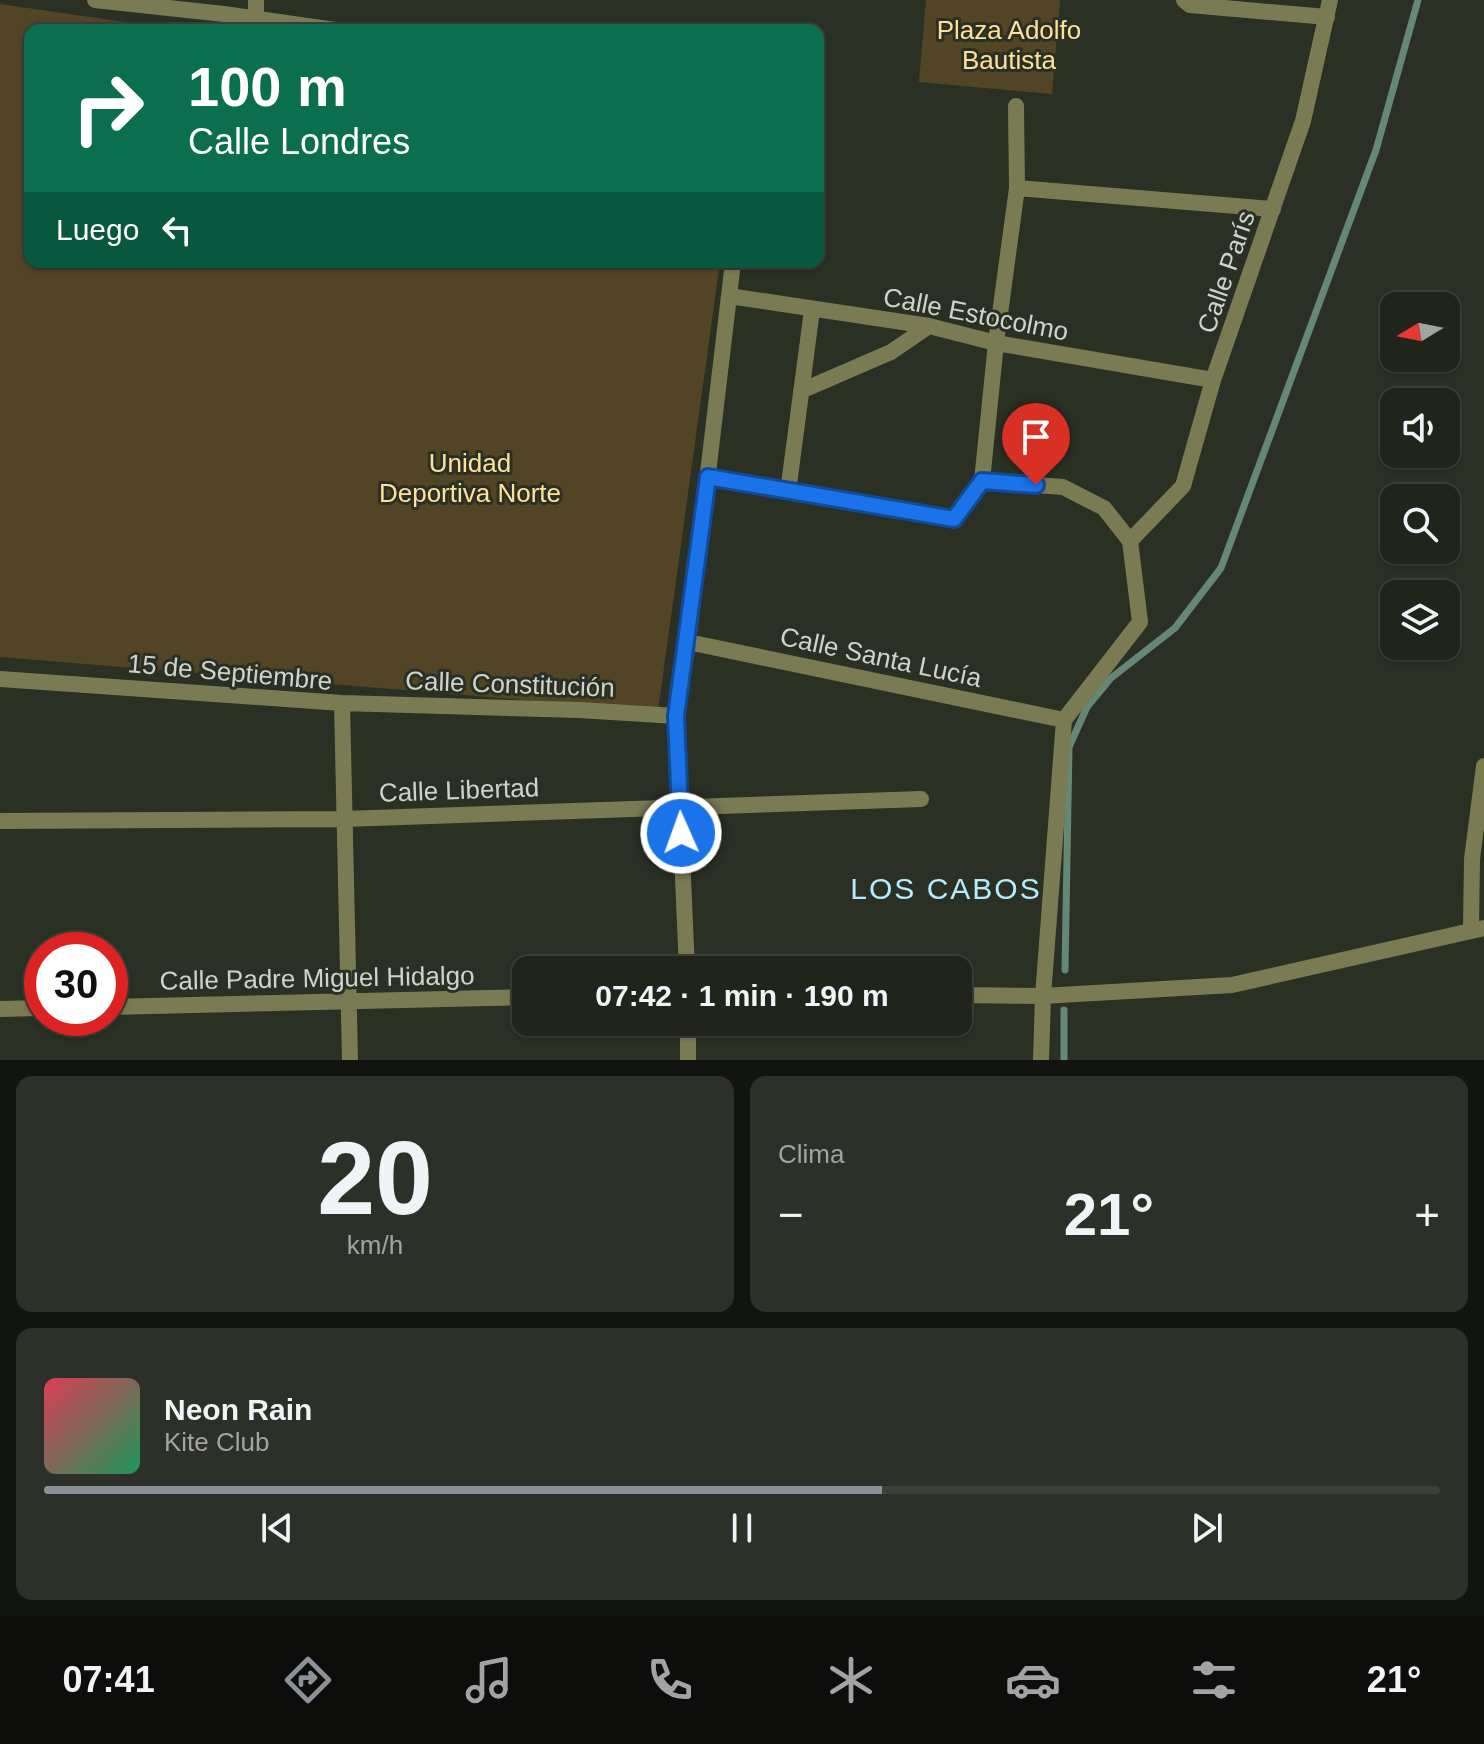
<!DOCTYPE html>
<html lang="es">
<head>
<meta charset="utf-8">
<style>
	:root { --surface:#20241b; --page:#2d3028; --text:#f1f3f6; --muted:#a2a4a3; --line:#3d413a; --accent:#8c9099 }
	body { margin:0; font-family:Arial,sans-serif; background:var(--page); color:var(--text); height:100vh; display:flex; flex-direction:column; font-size:30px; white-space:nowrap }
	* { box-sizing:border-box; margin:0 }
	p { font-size:26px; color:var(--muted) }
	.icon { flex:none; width:44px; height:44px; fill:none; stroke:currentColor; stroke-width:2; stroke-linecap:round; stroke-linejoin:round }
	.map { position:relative; height:1060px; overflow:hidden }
	.details { display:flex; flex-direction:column; gap:16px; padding:16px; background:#12140f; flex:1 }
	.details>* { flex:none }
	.guide { position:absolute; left:24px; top:24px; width:800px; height:244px; border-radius:16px; box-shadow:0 2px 6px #0004,0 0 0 2px var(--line); background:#0b6e4f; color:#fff; overflow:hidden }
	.needle { width:52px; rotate:260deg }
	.controls { position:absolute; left:1380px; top:292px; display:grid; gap:16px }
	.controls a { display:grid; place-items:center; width:80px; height:80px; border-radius:16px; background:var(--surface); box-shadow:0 2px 6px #0004,0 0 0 2px var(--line); font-size:40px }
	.speed { position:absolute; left:24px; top:932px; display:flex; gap:16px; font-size:40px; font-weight:700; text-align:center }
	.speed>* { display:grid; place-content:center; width:104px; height:104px; border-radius:50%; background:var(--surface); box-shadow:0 2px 6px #0004,0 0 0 2px var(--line); line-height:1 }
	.speed .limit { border:12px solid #d22; background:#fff; color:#111 }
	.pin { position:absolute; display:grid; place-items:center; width:68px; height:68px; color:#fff; margin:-82px -34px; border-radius:50% 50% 50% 0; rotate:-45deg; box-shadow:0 0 8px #0007 }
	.pin .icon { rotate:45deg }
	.me { position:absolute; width:88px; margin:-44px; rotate:358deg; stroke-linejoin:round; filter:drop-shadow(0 0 6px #0008) }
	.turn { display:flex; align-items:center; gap:28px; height:168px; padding:0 32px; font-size:36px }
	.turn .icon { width:104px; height:104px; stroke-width:2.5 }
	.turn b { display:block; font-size:56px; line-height:68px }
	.then { display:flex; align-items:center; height:76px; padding:0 32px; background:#0003; gap:16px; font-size:30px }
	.big { font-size:60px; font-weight:700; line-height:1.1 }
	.details .tile { flex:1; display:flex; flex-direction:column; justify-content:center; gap:12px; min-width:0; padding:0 28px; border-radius:16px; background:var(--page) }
	.details .dial { align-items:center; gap:0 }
	.dial b { font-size:104px; line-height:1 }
	.song { display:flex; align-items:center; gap:24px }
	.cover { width:96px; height:96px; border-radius:12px; background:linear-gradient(135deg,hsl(350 70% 55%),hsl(150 70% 35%)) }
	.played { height:8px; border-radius:4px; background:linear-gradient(90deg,var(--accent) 60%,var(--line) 60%) }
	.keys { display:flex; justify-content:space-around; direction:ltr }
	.heat { display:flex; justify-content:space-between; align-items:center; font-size:44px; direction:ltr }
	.details .tiles { flex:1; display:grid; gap:16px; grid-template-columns:1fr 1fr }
	.tile:last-child { grid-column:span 2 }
	.trip { position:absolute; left:512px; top:956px; width:460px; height:80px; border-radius:16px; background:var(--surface); box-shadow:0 2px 6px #0004,0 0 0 2px var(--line); font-weight:700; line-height:80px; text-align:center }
	.tabs { display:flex; height:128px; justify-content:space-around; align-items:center; background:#0d0e0b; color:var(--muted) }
	.tabs .icon { width:56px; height:56px }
	.tabs .current { color:var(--accent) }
	.tabs b { font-size:36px; color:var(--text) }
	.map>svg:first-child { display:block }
	.green { fill:#524525 }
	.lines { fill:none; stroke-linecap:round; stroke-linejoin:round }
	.stream { stroke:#648876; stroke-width:7 }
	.street { stroke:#7b7b53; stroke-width:16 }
	.route-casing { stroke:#114b97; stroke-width:20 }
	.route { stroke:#1a73e8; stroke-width:14 }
	.labels { text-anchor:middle; stroke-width:6; stroke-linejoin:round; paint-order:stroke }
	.park-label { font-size:26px; fill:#fee199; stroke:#2b3024 }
	.street-label { font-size:26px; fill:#d0d3cb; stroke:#2b3024 }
	.quarter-label { font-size:30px; letter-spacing:2px; fill:#b5ebfc; stroke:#2b3024 }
</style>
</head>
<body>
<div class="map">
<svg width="1484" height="1060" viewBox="0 0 1484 1060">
	<rect width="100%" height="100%" fill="#2b3024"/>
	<!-- green -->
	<path class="green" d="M926,0h134l-8,94 -133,-12z
		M0,4l181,26h-151v232h690l-62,449 -658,-54z"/>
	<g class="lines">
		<!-- stream -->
		<path class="stream" d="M1065,970l4,-223 18,-40 24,-29 64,-50 46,-60 155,-418 42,-150
			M1064,1060v-50"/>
		<!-- street -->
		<path class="street" d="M95,0l129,14 111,16
			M256,0v18
			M1184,0l6,5 137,12
			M1017,188l256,21
			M729,296l200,30 67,17 217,37
			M801,391l90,-39 38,-26
			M708,477l246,42 28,-38 81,6 41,21 26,33
			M982,481l14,-138 21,-155 -1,-82
			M788,492l24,-182
			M1130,541l53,-55 30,-106 90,-259 27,-121
			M688,642l376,78
			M0,679l342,24 237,7 97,6
			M342,703l8,357
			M0,821l344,-2 577,-20
			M1471,929l1,-70 12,-93
			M687,970l-11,-254 12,-74 45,-380
			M958,995l85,1 189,-11 252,-57
			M110,1007l416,-10
			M0,1009l42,-1
			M688,1022v38
			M1041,1060l2,-64 21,-276 76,-98 -10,-81"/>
	</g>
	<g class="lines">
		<!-- route casing -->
		<g class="route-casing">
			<path id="route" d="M681,833l-5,-117 32,-239 246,42 28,-38 54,4"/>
		</g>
		<!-- route -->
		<use href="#route" class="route"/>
	</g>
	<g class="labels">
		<!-- park labels -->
		<g class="park-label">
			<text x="1009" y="39">Plaza Adolfo<tspan x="1009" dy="30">Bautista</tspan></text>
			<text x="470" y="472">Unidad<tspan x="470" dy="30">Deportiva Norte</tspan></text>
		</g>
		<!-- street labels -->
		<g class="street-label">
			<text transform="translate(1226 272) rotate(-71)" y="9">Calle París</text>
			<text transform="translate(976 314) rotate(11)" y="9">Calle Estocolmo</text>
			<text transform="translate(881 657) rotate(12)" y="9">Calle Santa Lucía</text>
			<text transform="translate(230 672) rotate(5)" y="9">15 de Septiembre</text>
			<text transform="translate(510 684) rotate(2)" y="9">Calle Constitución</text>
			<text transform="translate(459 790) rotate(-2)" y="9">Calle Libertad</text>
			<text transform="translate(317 978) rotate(-1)" y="9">Calle Padre Miguel Hidalgo</text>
		</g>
		<!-- quarter labels -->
		<g class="quarter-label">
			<text x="946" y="899">LOS CABOS</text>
		</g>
	</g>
</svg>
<div class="controls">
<a><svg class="needle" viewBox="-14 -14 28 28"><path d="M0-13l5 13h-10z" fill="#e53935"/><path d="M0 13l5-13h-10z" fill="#a2a4a3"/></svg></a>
<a><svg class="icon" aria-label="sound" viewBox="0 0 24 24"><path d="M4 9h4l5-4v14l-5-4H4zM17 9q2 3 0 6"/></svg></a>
<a><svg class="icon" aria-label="search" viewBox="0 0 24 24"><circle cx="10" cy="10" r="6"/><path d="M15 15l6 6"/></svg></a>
<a><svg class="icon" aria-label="layers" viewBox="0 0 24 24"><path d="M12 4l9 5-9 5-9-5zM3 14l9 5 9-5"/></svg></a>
</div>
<div class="speed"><div class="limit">30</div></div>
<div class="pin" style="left:1036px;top:485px;background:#d93025"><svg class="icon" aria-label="arrive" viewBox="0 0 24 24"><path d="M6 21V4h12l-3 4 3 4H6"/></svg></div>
<svg class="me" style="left:681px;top:833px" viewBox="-20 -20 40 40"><circle r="17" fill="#1a73e8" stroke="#fff" stroke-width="3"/><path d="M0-11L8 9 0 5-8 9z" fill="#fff"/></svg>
<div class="trip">07:42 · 1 min · 190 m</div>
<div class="guide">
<div class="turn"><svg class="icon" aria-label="right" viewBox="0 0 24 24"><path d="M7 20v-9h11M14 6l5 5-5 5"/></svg><div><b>100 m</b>Calle Londres</div></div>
<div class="then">Luego<svg class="icon" aria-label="left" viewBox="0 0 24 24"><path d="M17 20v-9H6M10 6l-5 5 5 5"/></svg></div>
</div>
</div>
<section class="details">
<div class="tiles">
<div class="tile dial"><b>20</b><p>km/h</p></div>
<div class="tile"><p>Clima</p>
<div class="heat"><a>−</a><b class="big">21°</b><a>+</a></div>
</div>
<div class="tile">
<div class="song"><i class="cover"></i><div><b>Neon Rain</b><p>Kite Club</p></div></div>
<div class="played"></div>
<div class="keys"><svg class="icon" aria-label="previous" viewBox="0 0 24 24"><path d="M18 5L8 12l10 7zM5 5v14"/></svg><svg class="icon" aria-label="pause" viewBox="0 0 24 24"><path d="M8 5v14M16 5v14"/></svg><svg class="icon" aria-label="next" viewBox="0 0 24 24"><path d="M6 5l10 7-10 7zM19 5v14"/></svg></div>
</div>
</div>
</section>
<nav class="tabs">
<b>07:41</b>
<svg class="icon current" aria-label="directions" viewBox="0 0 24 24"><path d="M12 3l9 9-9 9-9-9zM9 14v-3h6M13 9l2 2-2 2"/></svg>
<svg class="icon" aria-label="music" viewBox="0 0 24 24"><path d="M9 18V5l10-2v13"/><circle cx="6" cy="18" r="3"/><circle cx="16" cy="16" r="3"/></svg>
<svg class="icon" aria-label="phone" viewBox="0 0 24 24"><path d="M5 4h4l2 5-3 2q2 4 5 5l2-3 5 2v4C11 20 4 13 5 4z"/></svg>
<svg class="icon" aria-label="climate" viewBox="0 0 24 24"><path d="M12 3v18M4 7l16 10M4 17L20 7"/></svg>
<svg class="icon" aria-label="car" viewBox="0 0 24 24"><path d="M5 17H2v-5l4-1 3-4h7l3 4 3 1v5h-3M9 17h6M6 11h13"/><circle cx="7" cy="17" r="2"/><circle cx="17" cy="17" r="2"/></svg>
<svg class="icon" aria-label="filters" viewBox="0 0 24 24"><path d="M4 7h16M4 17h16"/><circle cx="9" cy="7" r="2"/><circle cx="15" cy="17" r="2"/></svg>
<b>21°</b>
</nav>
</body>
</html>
